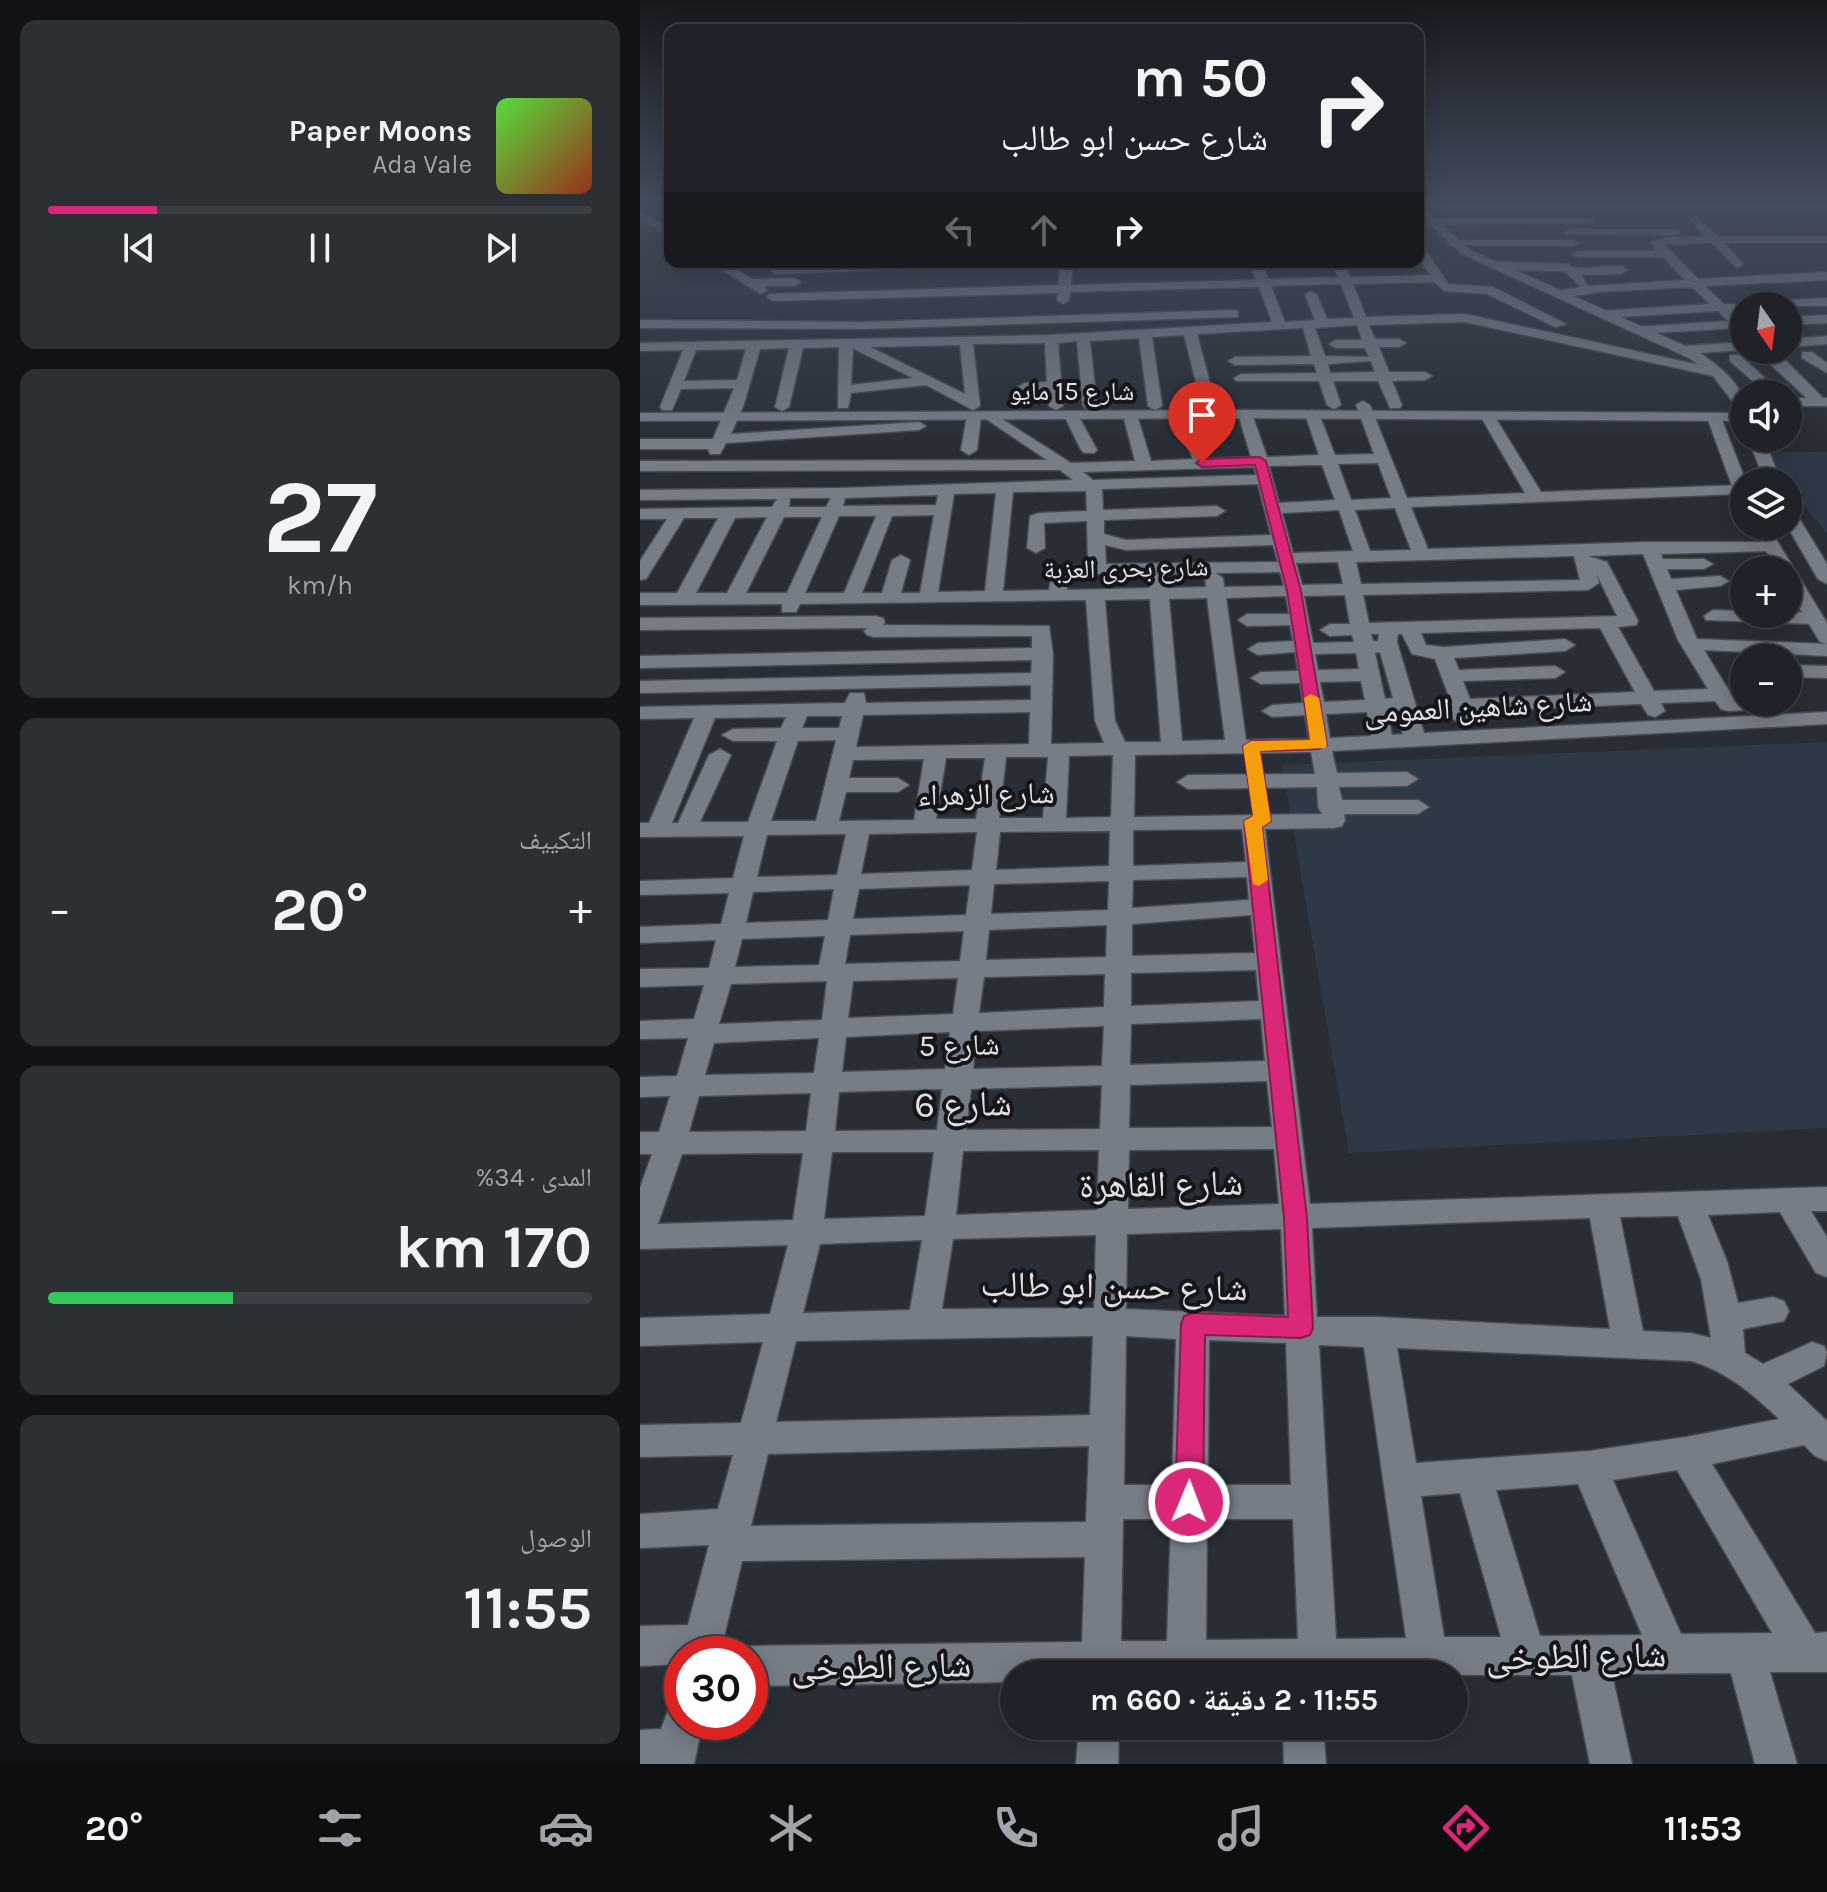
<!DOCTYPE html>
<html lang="ar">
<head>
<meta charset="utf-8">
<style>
	:root { --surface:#1f2228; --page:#2c2f34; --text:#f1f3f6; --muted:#a1a4a8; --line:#3c3f45; --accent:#db2777 }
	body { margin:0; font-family:Karla,"Noto Naskh Arabic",sans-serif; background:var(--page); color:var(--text); direction:rtl; height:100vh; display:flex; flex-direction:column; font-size:30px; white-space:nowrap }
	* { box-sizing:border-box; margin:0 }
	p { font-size:26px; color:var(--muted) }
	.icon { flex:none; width:44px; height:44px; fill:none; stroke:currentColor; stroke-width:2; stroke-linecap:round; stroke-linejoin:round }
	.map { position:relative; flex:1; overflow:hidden; direction:ltr }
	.side { display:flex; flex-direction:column; gap:20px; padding:20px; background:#111316; width:640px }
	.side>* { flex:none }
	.banner { position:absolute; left:24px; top:24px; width:760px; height:244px; border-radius:16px; box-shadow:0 4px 20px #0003,0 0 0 2px var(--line); direction:rtl; background:#1f2228; color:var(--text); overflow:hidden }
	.needle { width:52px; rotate:166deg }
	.controls { position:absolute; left:1090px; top:292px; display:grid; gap:16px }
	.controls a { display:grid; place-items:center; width:72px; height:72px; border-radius:50%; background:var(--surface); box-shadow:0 4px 20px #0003,0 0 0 2px var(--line); font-size:40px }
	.speed { position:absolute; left:24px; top:1636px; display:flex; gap:16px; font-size:40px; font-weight:700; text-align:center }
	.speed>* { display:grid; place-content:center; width:104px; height:104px; border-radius:50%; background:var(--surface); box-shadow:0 4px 20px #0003,0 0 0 2px var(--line); line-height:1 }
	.speed .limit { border:12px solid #d22; background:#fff; color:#111 }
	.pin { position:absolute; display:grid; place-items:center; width:68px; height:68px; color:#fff; margin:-82px -34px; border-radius:50% 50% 50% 0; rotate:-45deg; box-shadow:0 0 8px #0007 }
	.pin .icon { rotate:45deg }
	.me { position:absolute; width:88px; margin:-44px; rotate:1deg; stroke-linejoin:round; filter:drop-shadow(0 0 6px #0008) }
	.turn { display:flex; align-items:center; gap:28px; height:168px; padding:0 24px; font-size:36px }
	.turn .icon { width:104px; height:104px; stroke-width:2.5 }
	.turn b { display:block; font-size:56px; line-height:68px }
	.lanes { display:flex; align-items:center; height:76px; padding:0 24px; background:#0003; justify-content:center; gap:40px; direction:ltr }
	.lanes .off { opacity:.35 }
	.big { font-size:60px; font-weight:700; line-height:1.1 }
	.side .card { flex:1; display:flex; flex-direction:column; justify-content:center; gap:12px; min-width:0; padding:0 28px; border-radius:16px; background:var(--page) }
	.side .dial { align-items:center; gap:0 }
	.dial b { font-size:104px; line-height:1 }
	.song { display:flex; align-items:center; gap:24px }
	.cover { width:96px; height:96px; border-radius:12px; background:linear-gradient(135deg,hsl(110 70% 55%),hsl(10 70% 35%)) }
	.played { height:8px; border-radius:4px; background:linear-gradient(90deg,var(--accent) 20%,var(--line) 20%) }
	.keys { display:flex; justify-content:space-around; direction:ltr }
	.heat { display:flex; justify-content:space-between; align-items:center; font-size:44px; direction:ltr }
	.charge { height:12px; border-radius:6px; background:linear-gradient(90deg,#34c759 34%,var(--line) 0) }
	.trip { position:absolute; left:360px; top:1660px; width:468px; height:80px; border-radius:40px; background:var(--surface); box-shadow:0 4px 20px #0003,0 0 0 2px var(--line); font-weight:700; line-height:80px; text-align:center; direction:rtl }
	.dock { display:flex; height:128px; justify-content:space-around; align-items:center; background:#0c0e10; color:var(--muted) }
	.dock .icon { width:56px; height:56px }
	.dock .current { color:var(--accent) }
	.dock b { font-size:36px; color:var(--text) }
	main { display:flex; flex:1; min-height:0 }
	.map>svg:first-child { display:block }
	.built { fill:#2f3845 }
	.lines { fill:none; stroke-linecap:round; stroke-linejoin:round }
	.minor-casing { stroke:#464b52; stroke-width:3 }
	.tertiary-casing { stroke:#464b52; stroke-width:3 }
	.secondary-casing { stroke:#464b52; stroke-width:3 }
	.minor { fill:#777d87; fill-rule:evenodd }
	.tertiary { fill:#777d87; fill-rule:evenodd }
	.secondary { fill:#777d87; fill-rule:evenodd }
	.route { fill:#db2777; stroke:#8e194d; stroke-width:2 }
	.slow { fill:#f59e0b }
	.labels { text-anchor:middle; stroke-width:8; stroke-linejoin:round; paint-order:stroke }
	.far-street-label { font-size:26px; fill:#dde0e6; stroke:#14161a }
	.street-label { font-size:30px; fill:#dde0e6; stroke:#14161a }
	.near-street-label { font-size:36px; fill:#dde0e6; stroke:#14161a }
</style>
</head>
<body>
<main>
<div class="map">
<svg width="1187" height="1764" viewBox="0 0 1187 1764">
	<rect width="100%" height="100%" fill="#292e36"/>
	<!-- built -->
	<path class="built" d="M1119,452h68v81l-39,-46v-5h-4z
		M1187,742v386l-478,25 -67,-388z"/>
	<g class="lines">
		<!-- minor casing -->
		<g class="minor-casing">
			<path id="minor" d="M0,199h30v3l-30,1z
				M1187,202v6l-409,1v-6z
				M0,212l30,16v8l-30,-16z
				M1056,217l22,20h109v6h-103l19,21 -6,4 -25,-25 -48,1 34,35 129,-7v8l-122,6 19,18h10l2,3 -4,3 12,10v13l-8,-5 -96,6 -7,-4 2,-3 93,-6 -10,-10 -114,7 -5,-1v-6l111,-7 -18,-17 -93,5 -38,6 -4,-1v-6l24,-4 -17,-16 -65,-1 -6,-4 6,-4 68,2 7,4 47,-2 6,4 -6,4 -40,1 7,11 97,-6 -22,-23h-85l-6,-3 6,-3h79l-6,-8 2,-2 15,-4h37l-14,-17z
				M949,218l4,1v4l-162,2 -5,-3 5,-3z
				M931,229h103l6,3 -6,3 -107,-1 -2,-2z
				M813,240h120l6,3 -6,3 -124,-1v-4z
				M778,243l4,1 26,40 45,3 73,37 -11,3 -68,-33 -43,-3 -9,-9 -82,2 13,33 99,-3 253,55 7,4 -7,4 -253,-55 -96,3 6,14h24l7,4 -7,4h-20l10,25h36l7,4 -7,4 -33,1 10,24 -2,3h-10l-12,-27h-45l8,24 -7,4 -7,-4 -8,-24h-83l-2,-3 7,-4 76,-1 -3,-9 -79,1 -7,-4 7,-4 76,-1 -8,-28 -106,6 19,72 -7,4 -7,-4 -18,-71 -32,2 10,69 -7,4 -7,-4 -9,-68 -49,3 7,65 -7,4 -7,-4 -6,-65 -19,2 5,63 -7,4 -7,-4 -1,-16 -23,1 -7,-4 7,-4 22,-1 -2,-39 -72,1 7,62 -7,4 -47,-25 -75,8 -3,15h-10l1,-61 -36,1 -14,59 -7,4 -7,-4 14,-59 -29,1 -17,58 -12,27 188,-12 7,4 -7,4 -193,13 -6,11h-10l-2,-5h-68v-10h73l21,-51 -53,1 -9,21h-10l-2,-3 23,-57 -43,1v-8l411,-8 221,-13 -13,-35 -189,5 -1,8 -6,4 -6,-4 1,-7 -285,8 -6,-4 2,-3 289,-9 3,-23h12l-2,23 185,-5 -7,-18h12l7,17 70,-2 -6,-15h12l6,15 80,-2 -12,-20zM701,284l13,34 -27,1 -10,-24 -6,-4 -6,4 10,25 -30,2 -14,-36zM717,325l5,15h-26l-7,4 7,4h29l4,9 -44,-1 -10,-28zM320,345l5,49 -95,-47zM213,347l1,2 59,29 -62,7zM106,349l-9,31 -53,1 12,-31zM731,361l4,11 -45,1 -2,-9z
				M70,262h14l28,17 43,-1 6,4 -6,4h-31l3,4 -6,4z
				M249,262h95l-6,4 -202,8 -6,-4 6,-4z
				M1187,298v8h-81l6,-4z
				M593,310l5,1v6l-375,12 -223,-1v-8l223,2z
				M1187,315v8l-39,2v-8z
				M1187,336v8l-39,3v-8z
				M1104,342v8l-60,4 -7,-4 7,-4z
				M1121,350h14l49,49v6h-10l-47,-44z
				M1162,352h10l15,11v10l-25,-15z
				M1090,355h10l42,39h-15l-37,-33z
				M723,401l7,4 37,93 118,-5 -44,-76 7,-4 7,4 46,75 203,-7v8l-5,1 -328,13 17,42 221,-7h128l3,4 -3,4 -6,1 -110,3 2,5h41l9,5 -9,5h-37l4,10 49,-3 9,5 -9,5 -44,4 21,49 130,5v12l-123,-6 30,49 10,-1v4h44v-5l3,1 3,4 -3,4 -7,2 -56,3 -7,-2 -6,-8 -54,2 4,8 -10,6 -7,-2 -7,-11 -168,7v8l-10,6 -10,-6 -1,-14 -17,-46 -23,-5 -10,-20h-4l-1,8 27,91 403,-21v12l-495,27 5,22 70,-1 11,7 -11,7 -68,1 3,13h76l11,7 -11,7h-74l1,7 -3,5 -8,2 -69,1 45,375 517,-17v24h-16l16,26v40l-11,-4 -36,-61 -72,3 19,46 11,42 35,-6 11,4 5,10 -5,10 -41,8 2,24 18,11 49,-22 12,4 3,6 -3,14 -36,18 39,37v40l-12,-5 -11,-11 -92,19 103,169 12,-1v40h-57l27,92h-42l-24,-91 -119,1 20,90h-42l-18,-89 -558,-1v8l-264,4v-32h-15l15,-8 332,-4 3,-85 -343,4 -22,93h-38v10l-42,2v-40l48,-1 21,-80 -69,3v-34l78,-5 15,-54 -93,2v-32l101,-2 22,-81 -123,4v-28l130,-4 18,-69 -148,4v-61l12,-34h-12v-22h19l11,-36 -30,1v-20l37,-1 11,-38 -48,1v-18l54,-2 10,-34 -64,2v-18l69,-1 7,-28 -76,3v-16l81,-3 8,-31 -89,2v-14l93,-3 11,-42 -104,1v-14h9l45,-105 -54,1v-12l205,-4 5,-10h14l2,10 165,-3v-15l-391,8v-12l391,-8 1,-13 -392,8v-12l392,-8v-12l-158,1 -7,-2 -3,-4 3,-3 -227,2v-12l236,-2 7,2 2,4 -2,3 166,1 4,28 -2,90 53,-1 -9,-22 -9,-121 -286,4 -4,8h-14v-8l-142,1v-12h37l41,-75h-34l-38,61 -6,1v-19l27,-42h-27v-10l132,-2 5,-8 -137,1v-10l200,-2 233,-8 -13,-10 -420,1v-10l407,-1 -61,-41v-6l5,-1 80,51 64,-2 -12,-46 7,-4 7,4 14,46 42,-2 -19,-44 7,-4 7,4 20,44 43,-2 -13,-43 7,-4 7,4 15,43 52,-2 -14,-41 7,-4 7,4 16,41 39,-1 -18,-49zM738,463l13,35 -40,2 -13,-36zM682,465l13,35 -56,3 -10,-37zM614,467l2,8 -163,5 -10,-8zM618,484l13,51 -145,5 -22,-6v-14l113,-4 8,-5 -8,-5 -114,4 -1,-21zM446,491l1,20 -48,2 -9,3 -3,32 9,5 9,-5 -1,-25 43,-2 1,43 -35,4 -4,22 -46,1 10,-99zM356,493l-11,98 -47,1 16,-98zM298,495l-2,10 -93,1 2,-8zM150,498h41l-5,9h-37zM755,508l16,42 -41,1 -15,-41zM699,510l14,41 -60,2 -11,-40zM294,515l-14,78h-19l9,-33 -9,-5 -9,5 -10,33h-20l30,-77zM199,516h37l-32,77h-39zM127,517l-40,76h-31l39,-75zM144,517h38l-35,76h-41zM465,545l21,5 147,-5 5,17 -172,2zM1003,554l35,86 30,49 -54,2 -36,-64 18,-2 2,-4 -31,-59 -19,-6zM934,556l6,24 -219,4 -5,-22zM698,562l5,22 -41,1 -6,-22zM640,572l4,14 -60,1 -1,-9 -7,-5zM572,573l-7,5 1,9 -38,1 -1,-9 -9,-5zM956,573l21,43 -248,7 -6,-28 225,-5 11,-7zM457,574h61l-9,5 1,9 -83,2 1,-13zM705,595l5,29h-20l-10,6 10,6 22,-1 2,7 -41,1 -9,-47zM646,596l3,18h-42l-9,6 9,6 43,-1 3,16 -35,2 -10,6 10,6 37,-3 3,19 -37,1 -10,6 10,6 39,-1 3,20 -31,2 -10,6 10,6 33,-2 4,24 -63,1 -20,-142zM567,598l18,142 -43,1 -13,-142zM510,599l11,143h-36l-10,-21 -10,-121zM960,628l35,64 -165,7 -7,-18 92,-3 10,-6 -10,-6 -96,4 -5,-12 111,-7 10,-6 -10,-6 -121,8 -18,-2 -5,-12zM731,634h8l-1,7h-5zM740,652l13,46 -8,1 -10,-46zM716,653l3,16 -41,1 -3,-16zM721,681l4,19 -41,2 -4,-20zM747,711h9l7,23 -11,1zM390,712l-1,32 -173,3 7,-32zM727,712l4,24 -41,2 -4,-24zM167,716h35l-3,12h-37zM146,717l-5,11 -48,1 -11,6 11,6h44l-29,81h-48l31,-67 -11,-6 -11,6 -31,68h-6l43,-105zM196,740l-20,81h-45l27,-80zM671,752l4,22 -127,1 -11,7 11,7 129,-2 1,20 4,7 -188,3 1,-62zM473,755l-2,62 -45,1 3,-62zM366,757h42l-5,61h-44zM306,758h39l-9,61h-40zM284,759l-10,61 -75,1 7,-29h52l11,-7 -11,-7h-49l4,-18zM602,829l4,33 -113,4v-36zM470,831l-1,35 -113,4 4,-38zM337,832l-5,38 -111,4 8,-40zM206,834l-9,41 -80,2 10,-42zM607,877l2,23 -117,8 1,-28zM469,881l-1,29 -117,4 3,-30zM330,885l-4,30 -113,4 6,-30zM194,889l-6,31 -82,3 7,-31zM611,915l4,38 -123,3v-32zM467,925l-1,32 -120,3 3,-30zM324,931l-4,30 -115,3 5,-29zM185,936l-6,29 -84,2 7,-28zM616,970l3,31 -128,5v-33zM465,974l-1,33 -125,6 5,-36zM318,978l-5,36 -105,4 5,-37zM187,981l-5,39 -103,4 12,-40zM621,1019l4,42 -135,4 1,-41zM464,1026l-2,40 -129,3 4,-38zM310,1032l-5,37 -103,3 4,-35zM179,1038l-5,35 -109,2 9,-32zM627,1081l5,46 -143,1 1,-43zM462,1085l-2,44 -134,1 5,-41zM302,1089l-5,41 -102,1 4,-39zM171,1093l-5,38 -117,1 10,-36zM634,1149l5,55 -151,5 1,-59zM459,1150l-2,60 -141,5 7,-64zM192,1152h102l-9,64 -101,3zM163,1153l-10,67 -135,4 24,-70zM1038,1216l23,63 10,59 -20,-5 -48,-2 -23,-114zM950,1218l20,111 -232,-12h-61l-5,-89zM641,1229l4,87 -159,-7 1,-75zM456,1235l-2,73 -152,1 11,-70zM282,1240l-12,70 -107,3 17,-69zM453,1336l-3,79 -314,7 20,-81zM486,1336l50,3 -4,146h-48zM569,1340l77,3 5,142h-83zM679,1345l45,2 42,291 -70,1zM757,1348l294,13c35,10 62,33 88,58l-93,18 -97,14 -173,12zM449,1446l-3,76 -335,4 17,-72zM1037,1470l95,163 -91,1 -68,-154zM938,1484l64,151 -102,1 -44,-146zM820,1493l41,144h-57l-23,-141zM483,1519h48l-4,122h-46zM567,1519h86l5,120 -92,1z
				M431,411l7,4 19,35 -3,3h-10l-3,-3 -17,-35z
				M334,412l7,4 -4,34 -8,5 -8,-5 6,-34z
				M1102,593l2,12 -9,-2 -2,-4z
				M1073,610l31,1v3l71,-2 9,6 -9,6 -109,-4 -2,-4z
				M1148,665l39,1v12l-39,-1z
				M42,1702v20h21l-9,42h-54v-34l21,-1 8,-21z
				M439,1726h40l-1,38h-42z
				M643,1726h40l3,38h-42z"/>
		</g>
		<!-- tertiary casing -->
		<g class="tertiary-casing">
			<path id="tertiary" d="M778,204l52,46 229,102c17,13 45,31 45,55l-8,-1 -23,-30 -24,-18 -227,-104 -44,-41z
				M1074,413l7,4 25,65 -2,20 -8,-5 -29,-80z
				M1108,438h16l17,44h-16z
				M1148,509l6,1 33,54v20l-9,-5 -31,-53z
				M1112,526h16l59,97v21l-7,-2 -32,-53v-19h-11z"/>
		</g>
		<!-- secondary casing -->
		<g class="secondary-casing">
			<path id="secondary" d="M1148,398h39v8h-39z
				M605,410l499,3v8l-499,-3 -605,3v-8z"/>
		</g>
		<!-- minor -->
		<use href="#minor" class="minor"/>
		<!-- tertiary -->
		<use href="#tertiary" class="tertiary"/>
		<!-- secondary -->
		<use href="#secondary" class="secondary"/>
	</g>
	<!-- sky -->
	<linearGradient id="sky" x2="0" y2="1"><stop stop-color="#17191e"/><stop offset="0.45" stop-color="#434c5d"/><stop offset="1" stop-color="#434c5d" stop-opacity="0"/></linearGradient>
	<rect width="1187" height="446" fill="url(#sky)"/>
	<!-- route -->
	<path class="route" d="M620,457l6,4 35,130 26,154 -8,4 -59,2 11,70 -9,6 45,391 6,110 -3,7 -9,3 -96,-3 -2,167 -4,9 -10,4 -10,-4 -4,-9 6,-178 3,-8 9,-3 95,4 -4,-99 -40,-397 9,-5 -10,-70 8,-5 59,-1 -23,-149 -32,-126 -53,2 -6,-4 6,-4z"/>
	<!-- slow -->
	<path class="slow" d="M671,694l8,4 8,47 -2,3 -65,3 11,70 -9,6 6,53 -9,6 -6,-2 -9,-63 9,-5 -10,-70 8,-5 59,-1 -6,-42z"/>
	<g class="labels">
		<!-- far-street labels -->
		<g class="far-street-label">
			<text x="432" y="400">شارع 15 مايو</text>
			<text transform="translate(486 568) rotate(-1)" y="9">شارع بحرى العزبة</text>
		</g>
		<!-- street labels -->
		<g class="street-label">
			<text transform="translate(838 707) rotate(-3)" y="10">شارع شاهين العمومى</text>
			<text transform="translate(346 794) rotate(-1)" y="10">شارع الزهراء</text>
			<text transform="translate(319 1045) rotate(-1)" y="10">شارع 5</text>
		</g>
		<!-- near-street labels -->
		<g class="near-street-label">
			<text transform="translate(323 1103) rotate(-1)" y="13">شارع 6</text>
			<text transform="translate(521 1183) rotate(-1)" y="13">شارع القاهرة</text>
			<text transform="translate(474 1285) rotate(1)" y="13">شارع حسن ابو طالب</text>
			<text transform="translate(936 1655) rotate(-1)" y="13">شارع الطوخى</text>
			<text transform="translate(241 1665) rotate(-1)" y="13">شارع الطوخى</text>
		</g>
	</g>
</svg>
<div class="controls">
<a><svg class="needle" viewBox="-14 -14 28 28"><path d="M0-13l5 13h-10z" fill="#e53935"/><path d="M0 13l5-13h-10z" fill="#a1a4a8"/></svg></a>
<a><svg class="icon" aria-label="sound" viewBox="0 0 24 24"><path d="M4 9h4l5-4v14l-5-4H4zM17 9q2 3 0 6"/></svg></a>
<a><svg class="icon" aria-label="layers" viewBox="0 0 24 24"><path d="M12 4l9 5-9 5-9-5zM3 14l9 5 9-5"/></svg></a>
<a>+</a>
<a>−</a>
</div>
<div class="speed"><div class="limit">30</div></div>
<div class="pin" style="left:562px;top:463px;background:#d93025"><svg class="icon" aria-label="arrive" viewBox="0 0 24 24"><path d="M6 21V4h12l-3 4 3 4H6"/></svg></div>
<svg class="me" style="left:549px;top:1502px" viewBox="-20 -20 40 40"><circle r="17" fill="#db2777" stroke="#fff" stroke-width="3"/><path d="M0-11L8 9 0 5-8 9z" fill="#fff"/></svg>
<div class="trip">11:55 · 2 دقيقة · 660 m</div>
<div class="banner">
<div class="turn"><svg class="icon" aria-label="right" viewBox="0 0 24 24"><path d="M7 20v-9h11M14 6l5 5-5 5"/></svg><div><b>50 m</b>شارع حسن ابو طالب</div></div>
<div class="lanes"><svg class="icon off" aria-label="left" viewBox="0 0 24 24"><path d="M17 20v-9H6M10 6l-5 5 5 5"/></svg><svg class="icon off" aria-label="ahead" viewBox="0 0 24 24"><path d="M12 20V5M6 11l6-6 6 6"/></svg><svg class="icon" aria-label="right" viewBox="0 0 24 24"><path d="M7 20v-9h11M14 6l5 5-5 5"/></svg></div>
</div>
</div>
<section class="side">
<div class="card">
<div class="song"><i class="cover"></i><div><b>Paper Moons</b><p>Ada Vale</p></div></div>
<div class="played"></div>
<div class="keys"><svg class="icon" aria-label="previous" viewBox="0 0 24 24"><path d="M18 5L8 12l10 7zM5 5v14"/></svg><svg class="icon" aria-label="pause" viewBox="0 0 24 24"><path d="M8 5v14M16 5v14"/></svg><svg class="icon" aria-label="next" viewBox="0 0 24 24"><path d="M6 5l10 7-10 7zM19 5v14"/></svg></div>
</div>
<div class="card dial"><b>27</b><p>km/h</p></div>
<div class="card"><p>التكييف</p>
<div class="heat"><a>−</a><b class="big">20°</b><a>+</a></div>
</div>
<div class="card"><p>المدى · 34%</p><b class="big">170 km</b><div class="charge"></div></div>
<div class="card"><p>الوصول</p><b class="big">11:55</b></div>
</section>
</main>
<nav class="dock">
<b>11:53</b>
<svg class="icon current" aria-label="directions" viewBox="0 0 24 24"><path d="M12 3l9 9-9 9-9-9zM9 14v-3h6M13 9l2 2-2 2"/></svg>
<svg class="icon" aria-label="music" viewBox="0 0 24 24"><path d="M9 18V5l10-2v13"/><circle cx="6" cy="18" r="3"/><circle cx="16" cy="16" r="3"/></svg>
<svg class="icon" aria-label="phone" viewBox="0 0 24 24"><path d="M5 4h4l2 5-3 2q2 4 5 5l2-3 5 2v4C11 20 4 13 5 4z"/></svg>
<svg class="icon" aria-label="climate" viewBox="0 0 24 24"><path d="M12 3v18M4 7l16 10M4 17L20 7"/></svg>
<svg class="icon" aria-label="car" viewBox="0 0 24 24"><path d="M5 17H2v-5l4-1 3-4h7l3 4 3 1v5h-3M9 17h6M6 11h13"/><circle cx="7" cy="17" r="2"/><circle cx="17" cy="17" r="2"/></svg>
<svg class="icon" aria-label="filters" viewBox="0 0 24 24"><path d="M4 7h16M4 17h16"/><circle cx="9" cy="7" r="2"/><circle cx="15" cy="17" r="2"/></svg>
<b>20°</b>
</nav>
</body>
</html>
